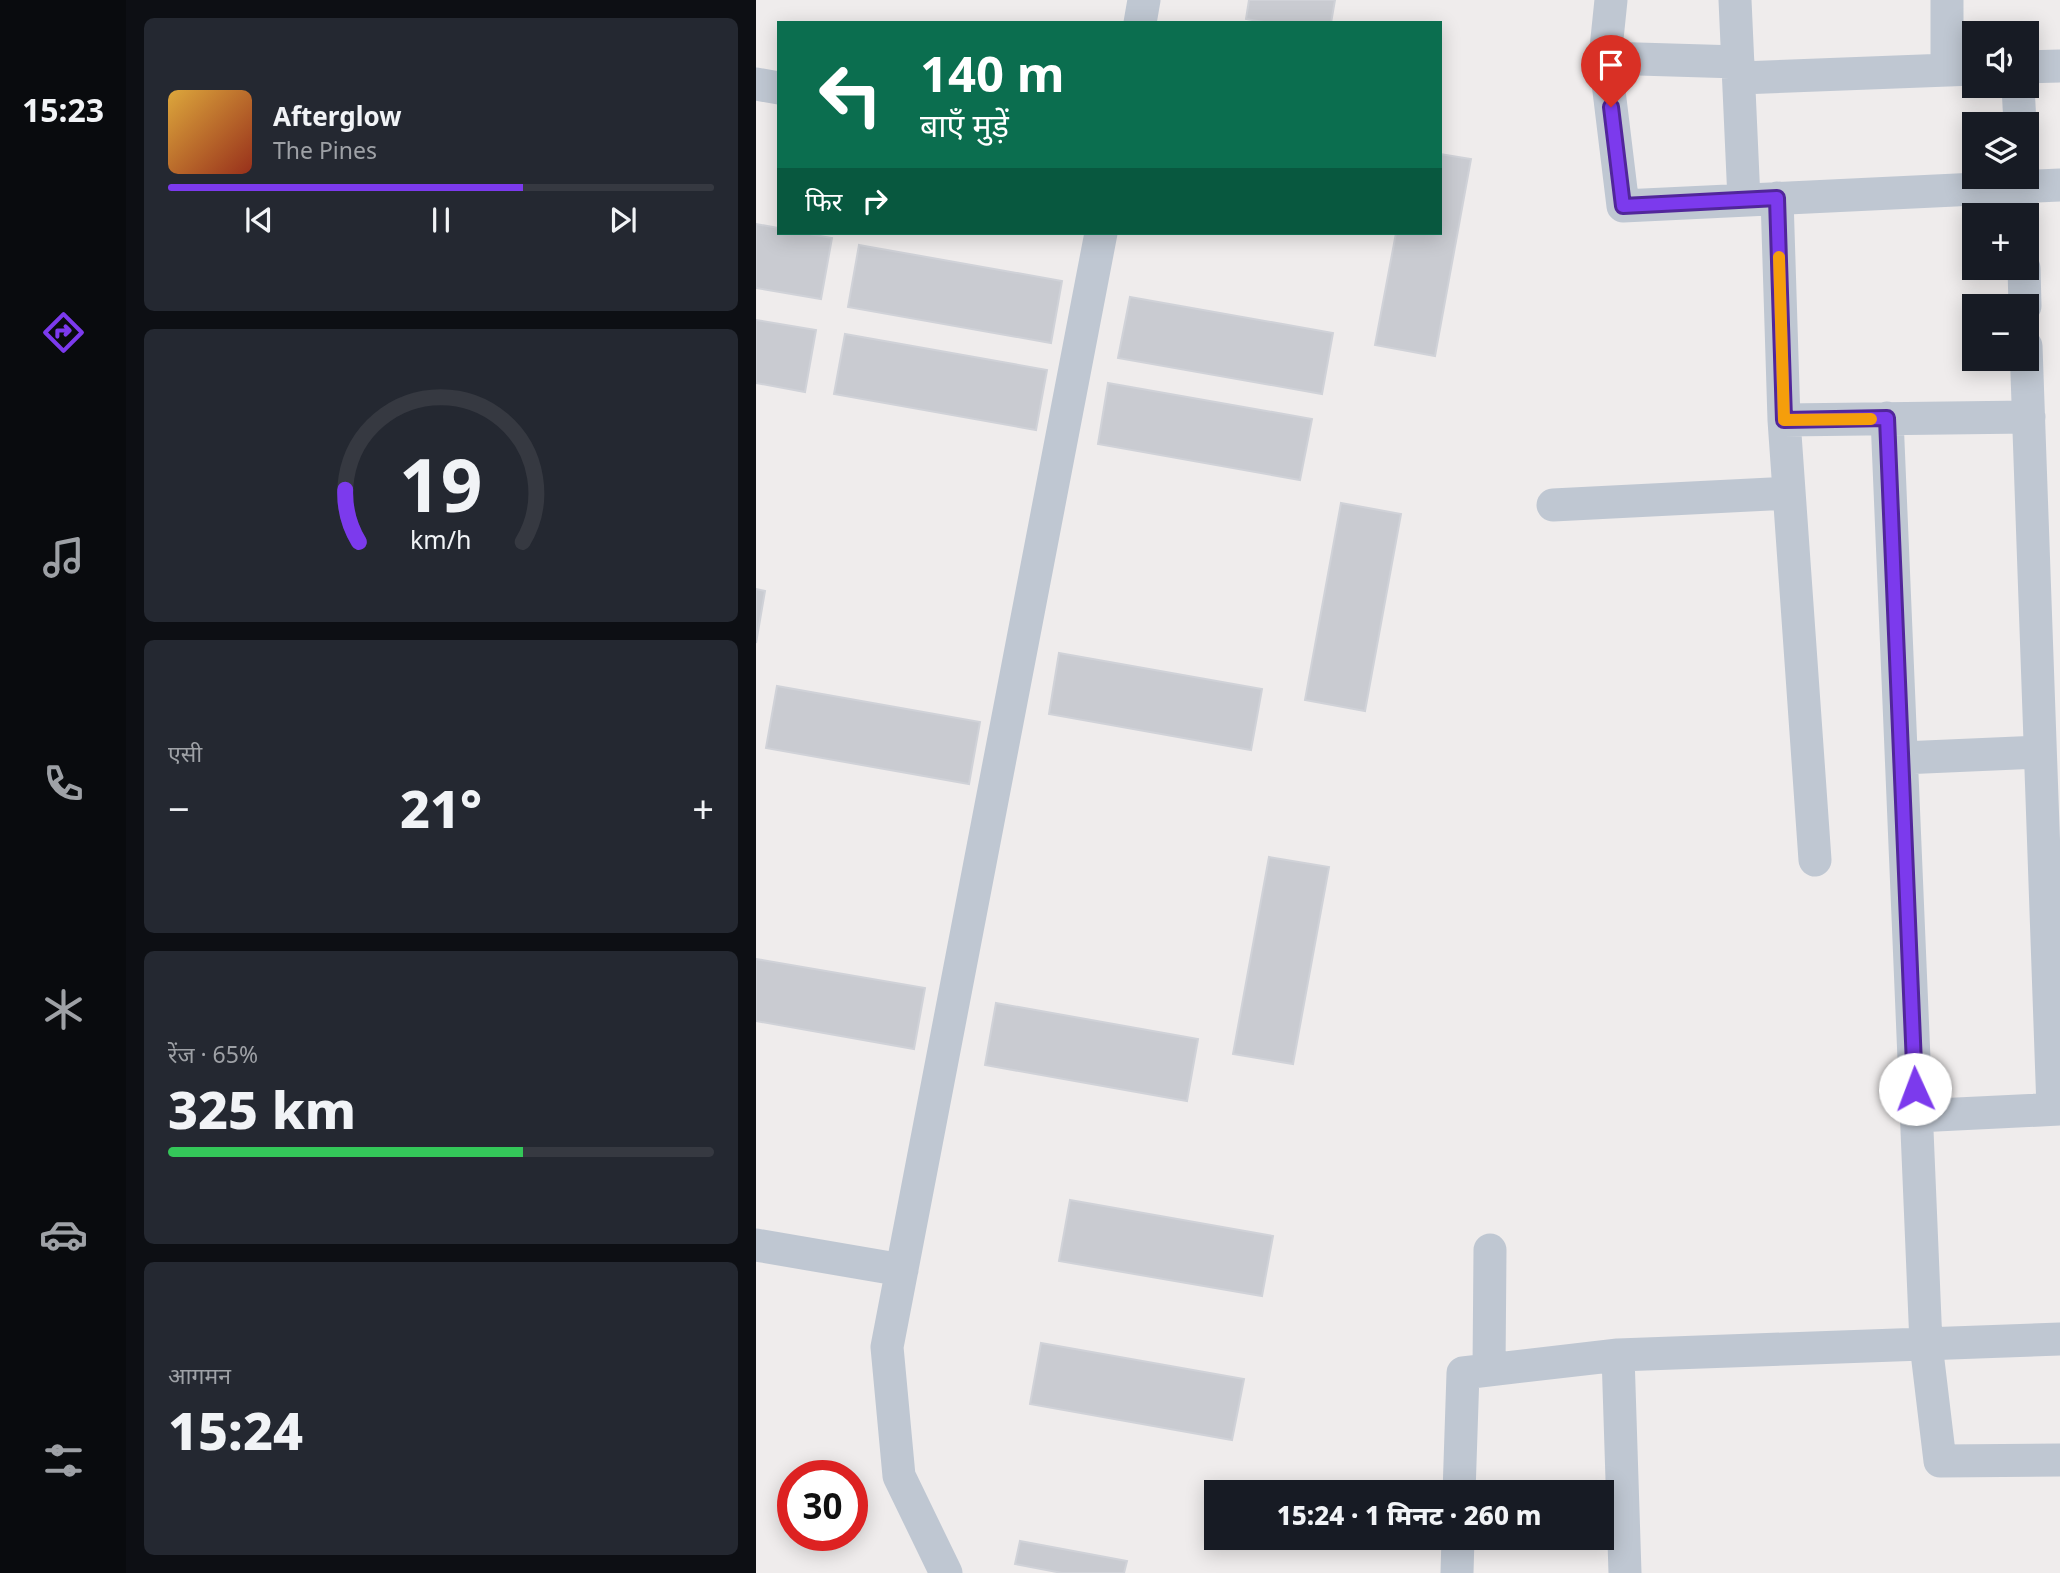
<!DOCTYPE html>
<html lang="hi">
<head>
<meta charset="utf-8">
<style>
	:root { --surface:#171b24; --page:#242831; --text:#f1f3f6; --muted:#9ea1a6; --line:#363941; --accent:#7c3aed }
	body { margin:0; font-family:"Noto Sans","Noto Sans Devanagari",sans-serif; background:var(--page); color:var(--text); height:100vh; display:flex; flex-direction:column; font-size:26px; white-space:nowrap }
	* { box-sizing:border-box; margin:0 }
	p { font-size:23px; color:var(--muted) }
	.icon { flex:none; width:38px; height:38px; fill:none; stroke:currentColor; stroke-width:2; stroke-linecap:round; stroke-linejoin:round }
	.map { position:relative; flex:1; overflow:hidden }
	.sheet { display:flex; flex-direction:column; gap:18px; padding:18px; background:#0d0f14; width:630px }
	.sheet>* { flex:none }
	.top-card { position:absolute; left:21px; top:21px; width:665px; height:214px; border-radius:0px; box-shadow:0 4px 18px #0003; background:#0b6e4f; color:#fff; overflow:hidden }
	.buttons { position:absolute; left:1206px; top:21px; display:grid; gap:14px }
	.buttons a { display:grid; place-items:center; width:77px; height:77px; border-radius:0px; background:var(--surface); box-shadow:0 4px 18px #0003; font-size:35px }
	.speed { position:absolute; left:21px; top:1460px; display:flex; gap:14px; font-size:35px; font-weight:700; text-align:center }
	.speed>* { display:grid; place-content:center; width:91px; height:91px; border-radius:50%; background:var(--surface); box-shadow:0 4px 18px #0003; line-height:1 }
	.speed .limit { border:10px solid #d22; background:#fff; color:#111 }
	.pin { position:absolute; display:grid; place-items:center; width:60px; height:60px; color:#fff; margin:-72px -30px; border-radius:50% 50% 50% 0; rotate:-45deg; box-shadow:0 0 7px #0007 }
	.pin .icon { rotate:45deg }
	.me { position:absolute; width:77px; margin:-38px; rotate:358deg; stroke-linejoin:round; filter:drop-shadow(0 0 5px #0008) }
	.turn { display:flex; align-items:center; gap:24px; height:147px; padding:0 28px; font-size:32px }
	.turn .icon { width:91px; height:91px; stroke-width:2.5 }
	.turn b { display:block; font-size:49px; line-height:60px }
	.then { display:flex; align-items:center; height:66px; padding:0 28px; background:#0003; gap:14px; font-size:26px }
	.big { font-size:52px; font-weight:800; line-height:1.1 }
	.sheet .tile { flex:1; display:flex; flex-direction:column; justify-content:center; gap:10px; min-width:0; padding:0 24px; border-radius:10px; background:var(--page) }
	.sheet .dial { align-items:center; gap:0 }
	.dial svg { height:182px; overflow:visible; fill:none; stroke:var(--line); stroke-width:7; stroke-linecap:round; text-anchor:middle }
	.dial text { fill:var(--text); stroke:none }
	.song { display:flex; align-items:center; gap:21px }
	.cover { width:84px; height:84px; border-radius:10px; background:linear-gradient(135deg,hsl(40 70% 55%),hsl(10 70% 35%)) }
	.played { height:7px; border-radius:4px; background:linear-gradient(90deg,var(--accent) 65%,var(--line) 65%) }
	.keys { display:flex; justify-content:space-around; direction:ltr }
	.heat { display:flex; justify-content:space-between; align-items:center; font-size:38px; direction:ltr }
	.charge { height:10px; border-radius:5px; background:linear-gradient(90deg,#34c759 65%,var(--line) 0) }
	.trip { position:absolute; left:448px; top:1480px; width:410px; height:70px; border-radius:0px; background:var(--surface); box-shadow:0 4px 18px #0003; font-weight:800; line-height:70px; text-align:center }
	main { display:flex; flex:1; min-height:0 }
	.menu { display:flex; flex-direction:column; width:126px; justify-content:space-around; align-items:center; background:#090b0e; color:var(--muted) }
	.menu .icon { width:49px; height:49px }
	.menu .selected { color:var(--accent) }
	.menu b { font-size:32px; color:var(--text) }
	.map>svg:first-child { display:block }
	.building { fill:#c9cbd1; stroke:#d0d2d8; stroke-width:2 }
	.lines { fill:none; stroke-linecap:round; stroke-linejoin:round }
	.street { stroke:#bfc7d2; stroke-width:33 }
	.route-casing { stroke:#51269a; stroke-width:18 }
	.route { stroke:#7c3aed; stroke-width:12 }
	.slow { stroke:#f59e0b; stroke-width:12 }
</style>
</head>
<body>
<main>
<nav class="menu">
<b>15:23</b>
<svg class="icon selected" aria-label="directions" viewBox="0 0 24 24"><path d="M12 3l9 9-9 9-9-9zM9 14v-3h6M13 9l2 2-2 2"/></svg>
<svg class="icon" aria-label="music" viewBox="0 0 24 24"><path d="M9 18V5l10-2v13"/><circle cx="6" cy="18" r="3"/><circle cx="16" cy="16" r="3"/></svg>
<svg class="icon" aria-label="phone" viewBox="0 0 24 24"><path d="M5 4h4l2 5-3 2q2 4 5 5l2-3 5 2v4C11 20 4 13 5 4z"/></svg>
<svg class="icon" aria-label="climate" viewBox="0 0 24 24"><path d="M12 3v18M4 7l16 10M4 17L20 7"/></svg>
<svg class="icon" aria-label="car" viewBox="0 0 24 24"><path d="M5 17H2v-5l4-1 3-4h7l3 4 3 1v5h-3M9 17h6M6 11h13"/><circle cx="7" cy="17" r="2"/><circle cx="17" cy="17" r="2"/></svg>
<svg class="icon" aria-label="filters" viewBox="0 0 24 24"><path d="M4 7h16M4 17h16"/><circle cx="9" cy="7" r="2"/><circle cx="15" cy="17" r="2"/></svg>
</nav>
<section class="sheet">
<div class="tile">
<div class="song"><i class="cover"></i><div><b>Afterglow</b><p>The Pines</p></div></div>
<div class="played"></div>
<div class="keys"><svg class="icon" aria-label="previous" viewBox="0 0 24 24"><path d="M18 5L8 12l10 7zM5 5v14"/></svg><svg class="icon" aria-label="pause" viewBox="0 0 24 24"><path d="M8 5v14M16 5v14"/></svg><svg class="icon" aria-label="next" viewBox="0 0 24 24"><path d="M6 5l10 7-10 7zM19 5v14"/></svg></div>
</div>
<div class="tile dial"><svg viewBox="0 0 100 80">
<path d="M14 69A42 42 0 1 1 86 69"/>
<path d="M14 69A42 42 0 0 1 8 46" stroke="#7c3aed"/>
<text x="50" y="56" font-size="32" font-weight="700">19</text>
<text x="50" y="72" font-size="11">km/h</text>
</svg></div>
<div class="tile"><p>एसी</p>
<div class="heat"><a>−</a><b class="big">21°</b><a>+</a></div>
</div>
<div class="tile"><p>रेंज · 65%</p><b class="big">325 km</b><div class="charge"></div></div>
<div class="tile"><p>आगमन</p><b class="big">15:24</b></div>
</section>
<div class="map">
<svg width="1304" height="1573" viewBox="0 0 1304 1573">
	<rect width="100%" height="100%" fill="#efecec"/>
	<!-- building -->
	<path class="building" d="M493,0h86l-4,23h-61l-24,-4z
		M684,154l31,5 -36,197 -60,-11 21,-112h44z
		M0,224l23,4v5h24l29,5 -11,61 -65,-11z
		M103,245l203,36 -11,62 -203,-36z
		M374,297l203,36 -11,61 -204,-36z
		M0,320l60,10 -11,62 -49,-9z
		M89,334l202,36 -11,60 -202,-36z
		M352,383l204,36 -12,61 -202,-36z
		M585,503l60,11 -36,197 -60,-11z
		M0,589l9,2 -9,52z
		M303,653l203,36 -11,61 -202,-36z
		M21,686l203,36 -11,62 -203,-36z
		M513,857l60,10 -36,197 -60,-10z
		M0,959l169,29 -11,61 -158,-28z
		M240,1003l202,36 -11,62 -202,-36z
		M314,1200l203,36 -11,60 -203,-35z
		M285,1343l203,36 -12,61 -202,-36z
		M264,1541l107,20 -3,12h-62l-47,-9z"/>
	<g class="lines">
		<!-- street -->
		<path class="street" d="M979,0l9,200
			M1191,0v70
			M384,23l4,-23
			M849,58l6,-58
			M982,62l-133,-4 18,148 437,-21
			M1270,67l34,-1
			M984,78l234,-9
			M0,84l23,4
			M1262,86l2,38
			M1265,177l1,38
			M1021,198l7,222 31,440
			M1268,268l1,38
			M1270,346l27,763
			M1131,418l39,926 14,117 120,-1
			M1028,420l245,-3
			M797,505l236,-12
			M1146,758l138,-6
			M1160,1116l144,-7
			M0,1245l146,25
			M862,1355l7,218
			M733,1370l1,-120
			M703,1493l4,-120 155,-18 442,-16
			M190,1573l-47,-97 -12,-129 214,-1114
			M701,1573l1,-35"/>
	</g>
	<g class="lines">
		<!-- route casing -->
		<g class="route-casing">
			<path id="route" d="M855,107l12,99 154,-8 7,222 103,-2 28,671"/>
		</g>
		<!-- route -->
		<use href="#route" class="route"/>
		<!-- slow -->
		<path class="slow" d="M1023,257l5,163 87,-1"/>
	</g>
</svg>
<div class="buttons">
<a><svg class="icon" aria-label="sound" viewBox="0 0 24 24"><path d="M4 9h4l5-4v14l-5-4H4zM17 9q2 3 0 6"/></svg></a>
<a><svg class="icon" aria-label="layers" viewBox="0 0 24 24"><path d="M12 4l9 5-9 5-9-5zM3 14l9 5 9-5"/></svg></a>
<a>+</a>
<a>−</a>
</div>
<div class="speed"><div class="limit">30</div></div>
<div class="pin" style="left:855px;top:107px;background:#d93025"><svg class="icon" aria-label="arrive" viewBox="0 0 24 24"><path d="M6 21V4h12l-3 4 3 4H6"/></svg></div>
<svg class="me" style="left:1159px;top:1089px" viewBox="-20 -20 40 40"><circle r="19" fill="#fff"/><path d="M0-13L10 11 0 6-10 11z" fill="#7c3aed"/></svg>
<div class="trip">15:24 · 1 मिनट · 260 m</div>
<div class="top-card">
<div class="turn"><svg class="icon" aria-label="left" viewBox="0 0 24 24"><path d="M17 20v-9H6M10 6l-5 5 5 5"/></svg><div><b>140 m</b>बाएँ मुड़ें</div></div>
<div class="then">फिर<svg class="icon" aria-label="right" viewBox="0 0 24 24"><path d="M7 20v-9h11M14 6l5 5-5 5"/></svg></div>
</div>
</div>
</main>
</body>
</html>
